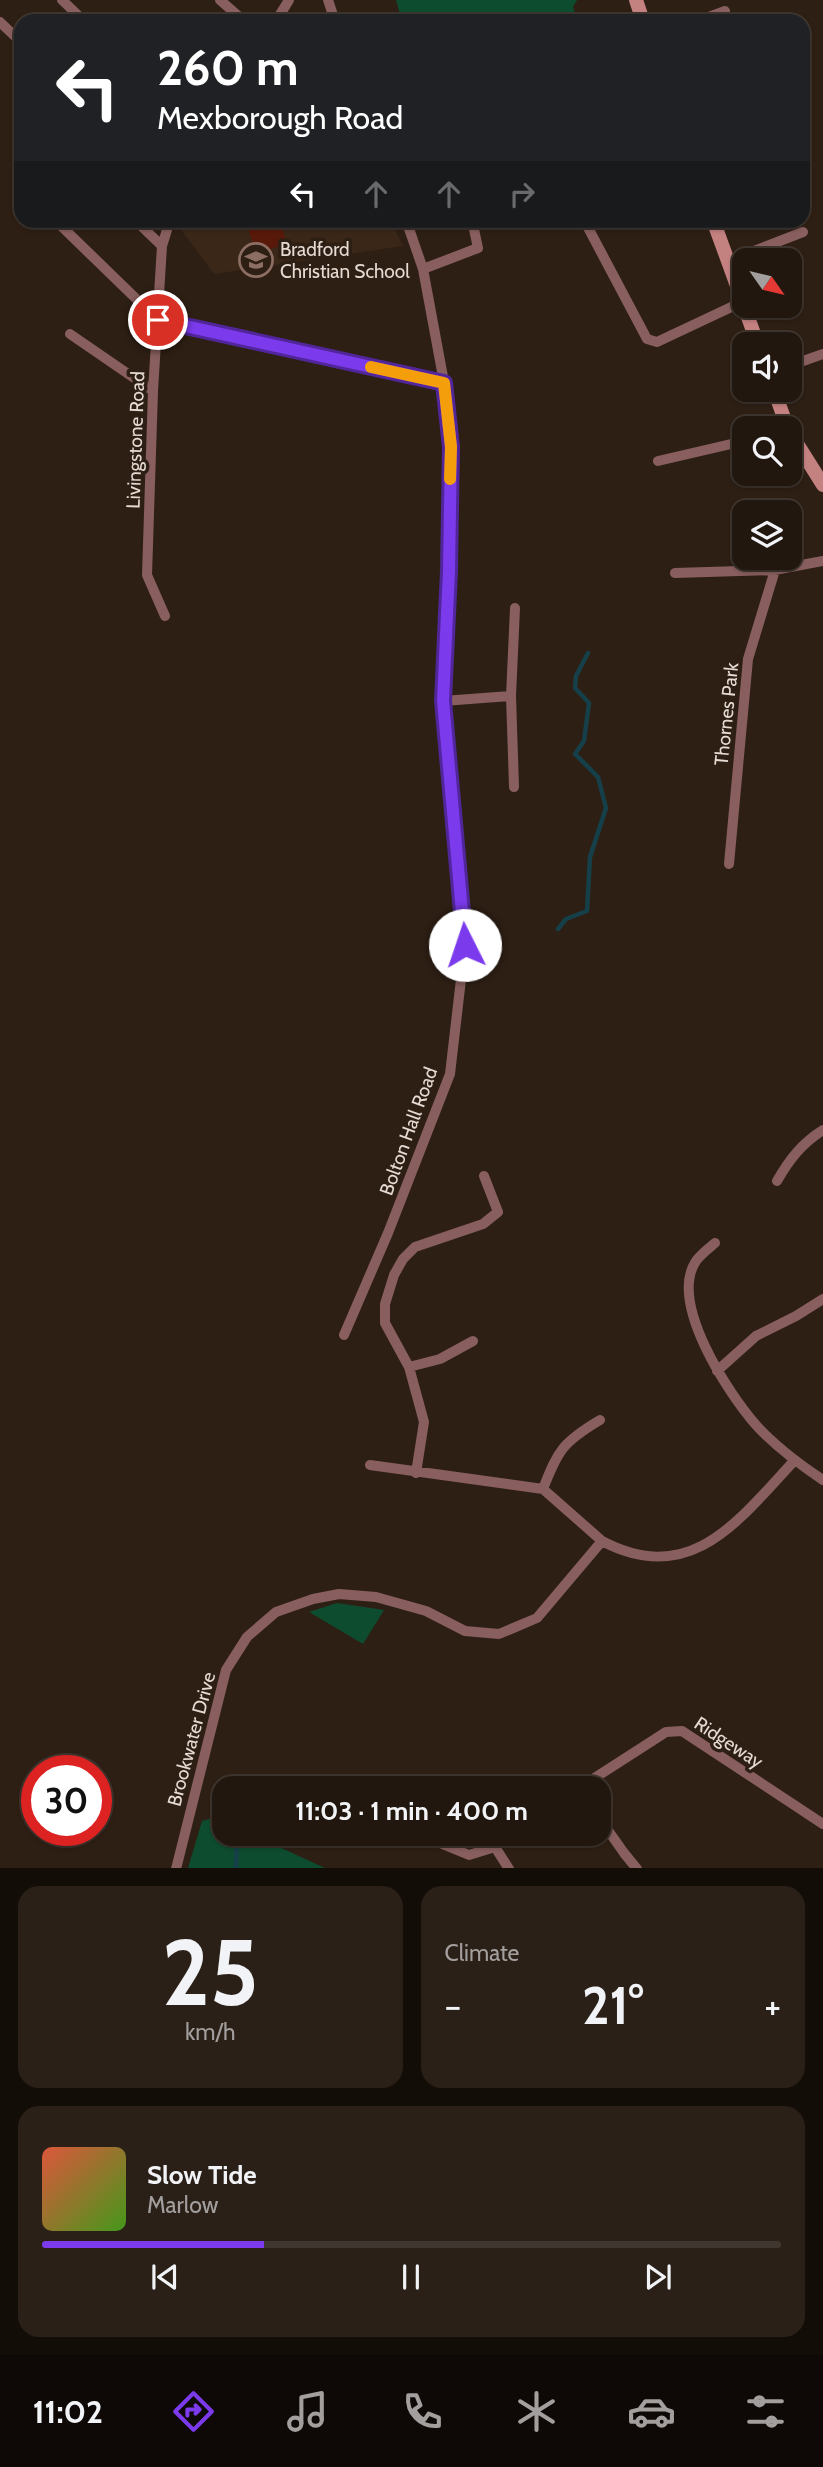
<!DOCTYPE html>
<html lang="en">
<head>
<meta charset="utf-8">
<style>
	:root { --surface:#22170f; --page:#2a2018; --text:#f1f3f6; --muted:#a29f9e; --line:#3f362f; --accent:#7c3aed }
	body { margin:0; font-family:Cabin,sans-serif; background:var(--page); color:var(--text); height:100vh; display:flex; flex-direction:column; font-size:26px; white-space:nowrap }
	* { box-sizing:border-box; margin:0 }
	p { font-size:23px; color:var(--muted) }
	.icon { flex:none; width:38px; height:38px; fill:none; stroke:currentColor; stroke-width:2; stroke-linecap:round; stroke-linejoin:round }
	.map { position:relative; height:1868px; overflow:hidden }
	.side { display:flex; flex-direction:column; gap:18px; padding:18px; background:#130d08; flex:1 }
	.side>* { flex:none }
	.hud { position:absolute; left:14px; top:14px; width:796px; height:214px; border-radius:21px; box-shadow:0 2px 5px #0004,0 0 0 2px var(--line); background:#202124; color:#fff; overflow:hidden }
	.needle { width:46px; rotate:124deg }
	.tools { position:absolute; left:732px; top:248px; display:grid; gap:14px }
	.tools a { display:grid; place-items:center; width:70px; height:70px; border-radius:14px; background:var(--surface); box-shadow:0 2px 5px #0004,0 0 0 2px var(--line); font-size:35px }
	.speed { position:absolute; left:21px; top:1755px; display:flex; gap:14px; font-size:35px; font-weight:700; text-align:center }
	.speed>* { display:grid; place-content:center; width:91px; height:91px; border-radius:50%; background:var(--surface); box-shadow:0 2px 5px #0004,0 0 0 2px var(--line); line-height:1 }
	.speed .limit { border:10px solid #d22; background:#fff; color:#111 }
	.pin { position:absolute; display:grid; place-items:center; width:60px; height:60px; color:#fff; margin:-30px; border:4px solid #fff; border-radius:50%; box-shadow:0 2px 7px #0007 }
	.me { position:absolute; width:77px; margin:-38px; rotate:356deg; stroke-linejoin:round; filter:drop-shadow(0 0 5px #0008) }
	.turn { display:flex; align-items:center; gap:24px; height:147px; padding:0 28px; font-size:32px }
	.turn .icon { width:91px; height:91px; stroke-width:2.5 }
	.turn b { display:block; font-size:49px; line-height:60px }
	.lanes { display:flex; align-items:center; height:66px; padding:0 28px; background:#0003; justify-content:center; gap:35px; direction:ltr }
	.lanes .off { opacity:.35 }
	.big { font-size:52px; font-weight:700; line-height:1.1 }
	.side .widget { flex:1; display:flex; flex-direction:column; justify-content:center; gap:10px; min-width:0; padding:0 24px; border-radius:21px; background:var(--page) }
	.side .dial { align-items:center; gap:0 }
	.dial b { font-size:91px; line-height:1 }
	.song { display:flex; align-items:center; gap:21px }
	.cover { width:84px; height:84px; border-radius:10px; background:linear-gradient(135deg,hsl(10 70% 55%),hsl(100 70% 35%)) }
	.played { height:7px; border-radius:4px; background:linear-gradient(90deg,var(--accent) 30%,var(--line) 30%) }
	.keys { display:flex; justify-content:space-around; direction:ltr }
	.heat { display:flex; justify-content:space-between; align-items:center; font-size:38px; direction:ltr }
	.side .tiles { flex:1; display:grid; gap:18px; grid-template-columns:1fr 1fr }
	.widget:last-child { grid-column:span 2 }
	.trip { position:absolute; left:212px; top:1776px; width:399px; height:70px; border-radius:21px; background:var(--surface); box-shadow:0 2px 5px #0004,0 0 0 2px var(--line); font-weight:700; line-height:70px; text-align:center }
	.menu { display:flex; height:112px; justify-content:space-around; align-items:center; background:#0e0906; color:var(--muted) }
	.menu .icon { width:49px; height:49px }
	.menu .on { color:var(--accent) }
	.menu b { font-size:32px; color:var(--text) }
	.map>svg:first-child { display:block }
	.built { fill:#3a2718 }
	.green { fill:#0d4c2f }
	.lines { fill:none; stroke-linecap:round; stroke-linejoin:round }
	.stream { stroke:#164049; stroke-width:4.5 }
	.building { fill:#59190a }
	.street { stroke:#885f5e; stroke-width:10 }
	.secondary { stroke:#c38180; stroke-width:14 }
	.route-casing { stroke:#51269a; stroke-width:18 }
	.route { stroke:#7c3aed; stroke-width:12 }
	.slow { stroke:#f59e0b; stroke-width:12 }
	.labels { text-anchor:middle; stroke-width:7; stroke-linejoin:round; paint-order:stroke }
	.poi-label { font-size:19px; fill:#e5dbd3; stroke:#2e1f14; text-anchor:start }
	.street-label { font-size:19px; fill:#e5dbd3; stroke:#2e1f14 }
</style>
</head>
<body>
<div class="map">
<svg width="823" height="1869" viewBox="0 0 823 1869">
	<rect width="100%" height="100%" fill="#2e1f14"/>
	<!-- built -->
	<path class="built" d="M185,221h156l4,8 26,-8h20l12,25 -189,28 -32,-43z"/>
	<!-- green -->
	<path class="green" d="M396,0h181l-4,7 4,14h-175z
		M337,1603l47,7 -21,34 -54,-32z
		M224,1815v19h42l-2,6 61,28h-137l14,-47z"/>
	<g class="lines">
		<!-- stream -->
		<path class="stream" d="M558,929l8,-10 21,-8 3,-54 16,-49 -8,-31 -23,-23 9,-13 5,-38 -14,-15 1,-12 12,-23
			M236,1869l1,-29"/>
	</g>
	<!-- building -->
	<path class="building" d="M245,220h34l8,23 -30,11z"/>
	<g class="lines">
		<!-- street -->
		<path class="street" d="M62,0l22,21
			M220,0l24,21
			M328,0l7,21
			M276,21l13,-21
			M698,21l27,-10
			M0,22l21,20
			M55,220l103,100 286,63
			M135,220l27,26
			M584,220l63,119 10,3 85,-40
			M728,261l75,-29
			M423,269l55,-21 -6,-28
			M70,334l83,57
			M789,366l34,-12
			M658,461l86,-20
			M675,573l100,-3 48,-9
			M165,616l-18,-41 6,-184 9,-145 8,-26
			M443,701l68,-5
			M514,787l-3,-91 4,-88
			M729,864l19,-205 27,-89
			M777,1181c12,-21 25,-38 46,-51
			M715,1243c-6,5 -15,12 -19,18 -28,42 33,133 60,164 20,22 43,39 67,55
			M344,1335l44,-102 62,-159 15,-129 -22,-244 6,-130 2,-124 -5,-54 -23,-124 -17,-49
			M409,1367l31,-8 33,-18
			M717,1371l39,-35 40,-20 27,-17
			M370,1465l173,24 59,52
			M416,1473l8,-51 -15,-55 -24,-44v-19l9,-29 9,-16 12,-12 68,-23 15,-12 -14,-36
			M543,1489c15,-39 20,-47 57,-69
			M292,1781l17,7
			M579,1788l87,-56 16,-1 141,93
			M598,1816l26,37 13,16
			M418,1834l51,21 26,-8 18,-13
			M495,1847l14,22
			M176,1869l50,-199 21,-33 29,-25 37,-13 26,-5 37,3 50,14 39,20 34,3 38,-16 65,-77c89,47 137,-21 192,-80"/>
		<!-- secondary -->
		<path class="secondary" d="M636,0l7,21
			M713,220l31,85
			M744,306l14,39
			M774,390l14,39
			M789,431l34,54"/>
	</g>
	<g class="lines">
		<!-- route casing -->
		<g class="route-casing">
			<path id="route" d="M158,320l286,63 7,64 -2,124 -6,130 22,244"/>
		</g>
		<!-- route -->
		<use href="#route" class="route"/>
		<!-- slow -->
		<path class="slow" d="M371,367l73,16 7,64 -1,32"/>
	</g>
	<!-- icons -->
	<defs>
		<g id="school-ring" transform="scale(1.75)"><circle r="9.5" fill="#2e1f14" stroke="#8d6e63" stroke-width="1.5"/><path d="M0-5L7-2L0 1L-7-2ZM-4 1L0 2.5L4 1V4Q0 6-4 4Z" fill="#8d6e63"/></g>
	</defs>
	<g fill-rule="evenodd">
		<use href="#school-ring" x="256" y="260"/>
	</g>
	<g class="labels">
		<!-- poi labels -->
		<g class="poi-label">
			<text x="280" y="256">Bradford<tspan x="280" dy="22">Christian School</tspan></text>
		</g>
		<!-- street labels -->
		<g class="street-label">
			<text transform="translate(135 440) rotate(-88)" y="7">Livingstone Road</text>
			<text transform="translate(726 714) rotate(-84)" y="7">Thornes Park</text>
			<text transform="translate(408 1131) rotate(-70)" y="7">Bolton Hall Road</text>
			<text transform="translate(191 1739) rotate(-75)" y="7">Brookwater Drive</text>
			<text transform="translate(729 1742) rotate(33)" y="7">Ridgeway</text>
		</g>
	</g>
</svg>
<div class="tools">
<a><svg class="needle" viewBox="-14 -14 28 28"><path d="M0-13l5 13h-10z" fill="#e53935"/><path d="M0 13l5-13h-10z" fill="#a29f9e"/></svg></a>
<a><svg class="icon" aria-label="sound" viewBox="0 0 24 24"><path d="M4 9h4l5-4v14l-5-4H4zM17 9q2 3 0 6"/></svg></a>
<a><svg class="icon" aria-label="search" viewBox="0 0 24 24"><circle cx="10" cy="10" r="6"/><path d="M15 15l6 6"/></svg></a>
<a><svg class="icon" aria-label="layers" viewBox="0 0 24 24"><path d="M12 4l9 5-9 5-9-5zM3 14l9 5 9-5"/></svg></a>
</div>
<div class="speed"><div class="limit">30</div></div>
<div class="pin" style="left:158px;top:320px;background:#d93025"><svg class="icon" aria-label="arrive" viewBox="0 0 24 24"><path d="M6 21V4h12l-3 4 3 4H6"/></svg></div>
<svg class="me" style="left:465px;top:945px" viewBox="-20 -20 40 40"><circle r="19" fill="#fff"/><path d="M0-13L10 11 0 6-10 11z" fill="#7c3aed"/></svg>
<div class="trip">11:03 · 1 min · 400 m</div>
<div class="hud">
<div class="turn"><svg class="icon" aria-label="left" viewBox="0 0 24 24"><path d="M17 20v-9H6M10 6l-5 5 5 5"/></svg><div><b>260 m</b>Mexborough Road</div></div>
<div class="lanes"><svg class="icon" aria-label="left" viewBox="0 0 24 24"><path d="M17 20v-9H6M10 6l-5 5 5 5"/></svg><svg class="icon off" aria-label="ahead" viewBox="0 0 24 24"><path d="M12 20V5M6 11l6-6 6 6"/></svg><svg class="icon off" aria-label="ahead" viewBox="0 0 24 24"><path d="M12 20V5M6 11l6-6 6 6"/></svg><svg class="icon off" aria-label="right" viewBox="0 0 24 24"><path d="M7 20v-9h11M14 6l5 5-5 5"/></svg></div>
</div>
</div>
<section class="side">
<div class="tiles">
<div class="widget dial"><b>25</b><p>km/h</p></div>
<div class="widget"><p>Climate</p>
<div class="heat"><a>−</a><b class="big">21°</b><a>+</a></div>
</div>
<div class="widget">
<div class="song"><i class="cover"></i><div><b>Slow Tide</b><p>Marlow</p></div></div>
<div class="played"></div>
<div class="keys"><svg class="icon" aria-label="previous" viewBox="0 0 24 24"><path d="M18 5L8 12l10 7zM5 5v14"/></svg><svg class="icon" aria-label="pause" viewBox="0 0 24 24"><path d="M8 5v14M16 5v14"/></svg><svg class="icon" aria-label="next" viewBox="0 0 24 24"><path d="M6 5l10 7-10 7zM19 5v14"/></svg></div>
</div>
</div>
</section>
<nav class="menu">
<b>11:02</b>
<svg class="icon on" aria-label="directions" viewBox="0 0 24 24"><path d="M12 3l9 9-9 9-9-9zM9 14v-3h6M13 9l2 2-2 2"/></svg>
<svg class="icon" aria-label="music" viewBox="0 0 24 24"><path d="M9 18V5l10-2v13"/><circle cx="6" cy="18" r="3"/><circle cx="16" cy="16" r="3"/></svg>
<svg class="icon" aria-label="phone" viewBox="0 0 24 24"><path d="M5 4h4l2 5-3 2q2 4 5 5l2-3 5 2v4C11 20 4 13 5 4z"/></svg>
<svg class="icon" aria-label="climate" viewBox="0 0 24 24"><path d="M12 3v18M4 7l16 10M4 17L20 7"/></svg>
<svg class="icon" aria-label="car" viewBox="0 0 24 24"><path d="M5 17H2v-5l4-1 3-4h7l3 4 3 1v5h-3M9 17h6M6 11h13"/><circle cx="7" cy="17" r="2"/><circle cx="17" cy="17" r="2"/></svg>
<svg class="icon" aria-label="filters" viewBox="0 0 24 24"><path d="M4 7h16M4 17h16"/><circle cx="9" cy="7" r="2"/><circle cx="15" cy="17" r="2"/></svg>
</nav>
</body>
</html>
